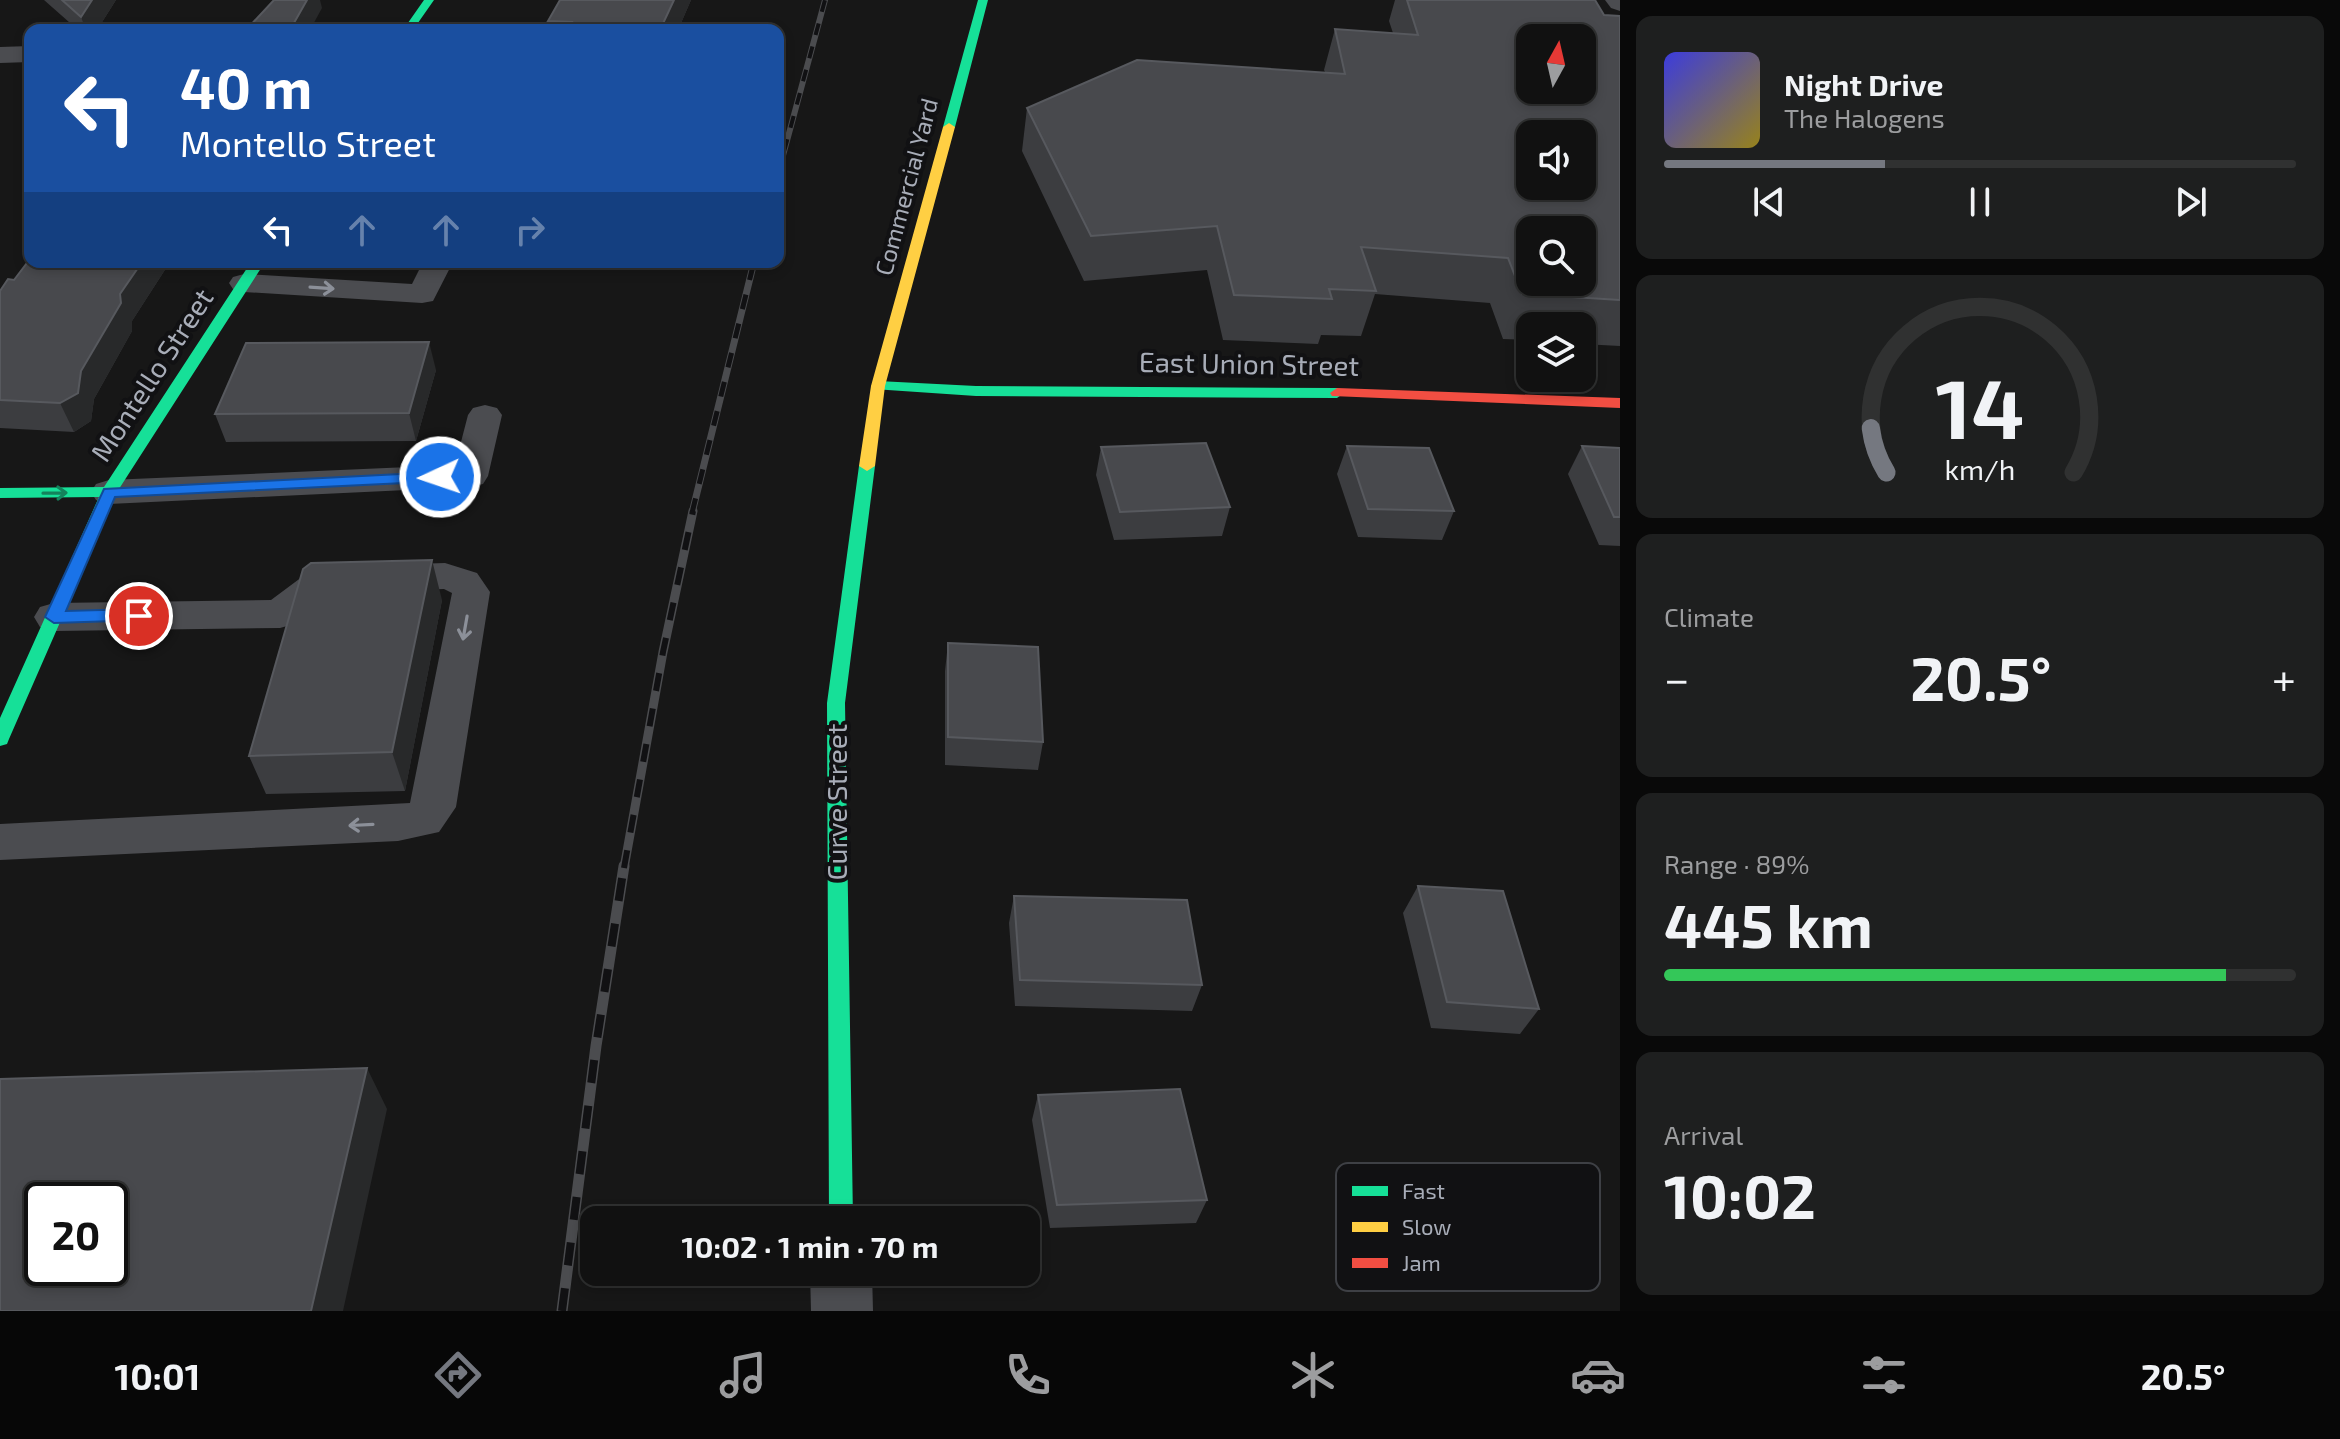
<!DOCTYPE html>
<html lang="en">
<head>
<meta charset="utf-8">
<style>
	:root { --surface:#111; --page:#1e1f1f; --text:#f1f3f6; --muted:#9c9d9f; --line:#303131; --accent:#757880 }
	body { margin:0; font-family:"Exo 2",sans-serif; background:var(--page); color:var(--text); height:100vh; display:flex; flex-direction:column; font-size:30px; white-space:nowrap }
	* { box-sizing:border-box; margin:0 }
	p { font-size:26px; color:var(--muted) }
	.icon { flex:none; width:44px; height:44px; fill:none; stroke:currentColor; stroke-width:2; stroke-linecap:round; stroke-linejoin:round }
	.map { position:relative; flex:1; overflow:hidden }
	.panel { display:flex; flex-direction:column; gap:16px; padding:16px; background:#090909; width:720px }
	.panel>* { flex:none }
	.guide { position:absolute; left:24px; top:24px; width:760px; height:244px; border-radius:16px; box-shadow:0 4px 12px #0003,0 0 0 2px var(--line); background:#1a4fa0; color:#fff; overflow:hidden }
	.needle { width:52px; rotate:8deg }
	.buttons { position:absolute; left:1516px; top:24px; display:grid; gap:16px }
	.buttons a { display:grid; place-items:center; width:80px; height:80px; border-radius:16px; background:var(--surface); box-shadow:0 4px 12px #0003,0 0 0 2px var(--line); font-size:40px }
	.speed { position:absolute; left:24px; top:1182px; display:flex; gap:16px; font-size:40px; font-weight:700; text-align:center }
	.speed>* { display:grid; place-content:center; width:104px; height:104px; border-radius:50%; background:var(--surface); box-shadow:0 4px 12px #0003,0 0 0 2px var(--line); line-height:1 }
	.speed .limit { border:4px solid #111; border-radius:12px; background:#fff; color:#111 }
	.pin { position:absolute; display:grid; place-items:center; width:68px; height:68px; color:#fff; margin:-34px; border:4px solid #fff; border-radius:50%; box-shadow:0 2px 8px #0007 }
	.me { position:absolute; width:88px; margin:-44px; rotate:267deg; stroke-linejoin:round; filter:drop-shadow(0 0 6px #0008) }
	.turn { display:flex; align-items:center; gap:28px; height:168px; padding:0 24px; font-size:36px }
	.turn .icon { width:104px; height:104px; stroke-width:2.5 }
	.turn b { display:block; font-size:56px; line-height:68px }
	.lanes { display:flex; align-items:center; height:76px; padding:0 24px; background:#0003; justify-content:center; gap:40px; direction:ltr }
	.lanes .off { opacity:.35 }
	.big { font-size:60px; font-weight:700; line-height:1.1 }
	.panel .card { flex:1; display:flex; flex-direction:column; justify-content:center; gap:12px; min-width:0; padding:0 28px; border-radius:16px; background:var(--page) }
	.panel .dial { align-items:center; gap:0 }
	.dial svg { height:208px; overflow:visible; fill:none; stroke:var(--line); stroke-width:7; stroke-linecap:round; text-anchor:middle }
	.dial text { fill:var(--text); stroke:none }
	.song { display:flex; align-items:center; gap:24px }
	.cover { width:96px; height:96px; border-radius:12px; background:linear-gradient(135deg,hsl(240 70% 55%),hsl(50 70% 35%)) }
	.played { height:8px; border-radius:4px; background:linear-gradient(90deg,var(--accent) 35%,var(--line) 35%) }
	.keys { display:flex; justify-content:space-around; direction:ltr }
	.heat { display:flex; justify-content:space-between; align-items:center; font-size:44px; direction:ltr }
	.charge { height:12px; border-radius:6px; background:linear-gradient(90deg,#34c759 89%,var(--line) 0) }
	.trip { position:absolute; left:580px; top:1206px; width:460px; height:80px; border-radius:16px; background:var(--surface); box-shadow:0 4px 12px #0003,0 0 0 2px var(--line); font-weight:700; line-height:80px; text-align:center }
	.tab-bar { display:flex; height:128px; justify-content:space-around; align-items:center; background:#070707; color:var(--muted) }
	.tab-bar .icon { width:56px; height:56px }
	.tab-bar .selected { color:var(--accent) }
	.tab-bar b { font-size:36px; color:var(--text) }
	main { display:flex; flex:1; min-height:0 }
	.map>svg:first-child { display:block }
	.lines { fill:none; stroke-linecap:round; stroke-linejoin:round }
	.lane { fill:#4b4c50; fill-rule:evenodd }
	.street { fill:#4b4c50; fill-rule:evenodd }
	.fast { fill:#16e098; fill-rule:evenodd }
	.slow { fill:#ffcf43; fill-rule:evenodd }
	.jam { fill:#f24e42; fill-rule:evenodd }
	.rail-far3-casing { stroke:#4b4c4f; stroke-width:6 }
	.rail-far2-casing { stroke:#4b4c4f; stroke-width:7 }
	.rail-far1-casing { stroke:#4b4c4f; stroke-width:9 }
	.rail-casing { stroke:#4b4c4f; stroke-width:11 }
	.rail-far3 { stroke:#111113; stroke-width:4; stroke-dasharray:12; stroke-linecap:butt }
	.rail-far2 { stroke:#111113; stroke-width:5; stroke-dasharray:15; stroke-linecap:butt }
	.rail-far1 { stroke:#111113; stroke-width:6; stroke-dasharray:18; stroke-linecap:butt }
	.rail { stroke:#111113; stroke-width:8; stroke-dasharray:23; stroke-linecap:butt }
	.wall { fill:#3c3d40 }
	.shaded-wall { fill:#28292a }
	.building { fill:#48494d; stroke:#57595e; stroke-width:2; fill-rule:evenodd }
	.oneway { stroke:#8c9099 }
	.oneway2 { stroke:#14835c }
	.route { fill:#1a73e8; stroke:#114b97; stroke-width:2 }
	.labels { text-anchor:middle; stroke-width:8; stroke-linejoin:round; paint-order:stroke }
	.far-street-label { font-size:24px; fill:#a8adb8; stroke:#111113 }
	.street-label { font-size:28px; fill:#a8adb8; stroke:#111113 }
	.key { fill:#111113; stroke:#3e4045; stroke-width:2 }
	.key-label { font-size:22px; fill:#a8adb8 }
</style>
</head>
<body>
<main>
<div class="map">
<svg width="1620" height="1311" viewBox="0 0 1620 1311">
	<rect width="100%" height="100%" fill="#171717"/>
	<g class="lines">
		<!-- lane -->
		<path class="lane" d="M423,262h30l-20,39 -11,2 -178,-11 -11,-3 -4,-6 4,-6 11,-3 168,10z
			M485,405l12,3 5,7 -14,61 -5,8 -13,3 -361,17 -13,-4 -5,-8 5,-8 13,-4 346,-15 13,-50 5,-7z
			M445,563l32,10 13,19 -34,215 -17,25 -41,9 -398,19v-36l410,-21 42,-210 -8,-4 -112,4 -38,31 -14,4 -226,3 -14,-4 -6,-10 6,-10 14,-4 217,-3 39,-29 13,-4z"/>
		<!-- street -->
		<path class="street" d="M1605,0h15v11l-9,-3z
			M30,46v16l-30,1v-16z
			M810,1272h62l1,39h-62z"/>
		<!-- fast -->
		<path class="fast" d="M424,0h10l-21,30h-10z
			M978,0h10l-33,127 -6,4 -6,-4z
			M251,262h14l-148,230 -108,247 -2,5 -7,2v-28l99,-221 -99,1v-10l104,-1z
			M878,381l98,5 361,2 7,5 -7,5 -361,-2 -103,-7 -2,-3z
			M867,461l8,5 -30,237 8,517h-24l-2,-517 32,-237z"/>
		<!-- slow -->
		<path class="slow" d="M949,123l6,4 -70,259 -10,80 -8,5 -8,-5 12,-80 72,-259z"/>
		<!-- jam -->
		<path class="jam" d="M1337,388l283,10v10l-288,-12 -2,-3z"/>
		<!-- rail-far3 casing -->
		<g class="rail-far3-casing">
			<path id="rail-far3" d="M778,174l47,-174"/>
		</g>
		<!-- rail-far2 casing -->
		<g class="rail-far2-casing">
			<path id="rail-far2" d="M692,513l62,-251"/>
		</g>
		<!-- rail-far1 casing -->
		<g class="rail-far1-casing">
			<path id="rail-far1" d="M624,868l39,-216 30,-141"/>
		</g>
		<!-- rail casing -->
		<g class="rail-casing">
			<path id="rail" d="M562,1311l34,-265 28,-180"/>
		</g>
		<!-- rail-far3 -->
		<use href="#rail-far3" class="rail-far3"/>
		<!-- rail-far2 -->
		<use href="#rail-far2" class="rail-far2"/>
		<!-- rail-far1 -->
		<use href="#rail-far1" class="rail-far1"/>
		<!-- rail -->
		<use href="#rail" class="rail"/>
	</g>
	<!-- wall -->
	<path class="wall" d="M44,0h72l-19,30h-19z
		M560,0h131l-13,30h-129l-1,-9z
		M1395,0h200l9,15 16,1v330l-38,-2v-18h-52v14l-27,-1 -13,-36 -115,-9 -14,42 -40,-1 -3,9 -95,-4 -16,-70 -123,11 -62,-130 5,-43 298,-36 -1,-2 11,-41 58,4 -4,-12z
		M30,262h140l-38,59v10l-38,68 -3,22 -17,11 -74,-4v-137l14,-11z
		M436,370l-20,71 -190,1 -11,-28z
		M1347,446l107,65 -12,29 -84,-3 -21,-63z
		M1582,446l38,2v98l-21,-1 -31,-71z
		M1101,447l129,60 -8,29 -108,4 -18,-65z
		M442,600l-37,191 -139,3 -17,-38z
		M948,643l95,99 -5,28 -93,-5v-94z
		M1418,886l121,123 -19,25 -89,-6 -28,-115z
		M1014,896l188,89 -10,26 -177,-5 -6,-83z
		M1038,1095l169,105 -11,23 -146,5 -18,-108z"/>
	<!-- shaded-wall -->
	<path class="shaded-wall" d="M92,0h24l-19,30h-11l-5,-13z
		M307,0h13l2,8 -12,22h-20z
		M674,0h17l-13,30h-18z
		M142,262h28l-38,59v10l-38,68 -3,22 -17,11 -14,-29 21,-32 39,-77z
		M429,342l7,28 -20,71 -7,-28z
		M432,560l10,40 -37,191 -13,-39z
		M367,1068l20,41 -44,202h-32z"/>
	<!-- building -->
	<path class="building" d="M62,0h30l-11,17z
		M274,0h33l-17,30h-44z
		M560,0h114l-14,30h-91l3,-8 -24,-1z
		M1407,0h188l9,15 16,1v284l-98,-6 -14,-36 -147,-11 15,44 -47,-2 3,10 -98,-4 -17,-69 -126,10 -64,-128 110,-48 208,14 -10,-45 83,6zM1530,38h52v52h-52zM1530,134h52v52h-52zM1530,230h52v52h-52z
		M30,259v3h112l-22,32 1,9 -40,68 -3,22 -18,10 -60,-3v-109l8,-12 6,1z
		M429,342l-20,71 -194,1 31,-71z
		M1206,443l24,64 -110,5 -19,-65z
		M1347,446l82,2 25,63 -86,-2z
		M1582,446l38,2v69h-6z
		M432,560l-40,192 -143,4 54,-187 8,-6z
		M948,643l90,4 5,95 -95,-5z
		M1418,886l85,5 36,118 -92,-7z
		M1014,896l173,4 15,85 -182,-5z
		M367,1068l-56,243h-311v-232zM42,1200h68v68h-68z
		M1180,1089l27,111 -150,5 -19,-110z"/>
	<!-- one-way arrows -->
	<defs><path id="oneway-shaft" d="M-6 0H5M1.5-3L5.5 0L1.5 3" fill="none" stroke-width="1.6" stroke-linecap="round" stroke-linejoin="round" transform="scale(2)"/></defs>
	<g class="oneway">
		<use href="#oneway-shaft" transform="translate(322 288) rotate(4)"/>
		<use href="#oneway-shaft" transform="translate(465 628) rotate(100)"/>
		<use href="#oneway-shaft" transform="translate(361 825) rotate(177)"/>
	</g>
	<use class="oneway2" href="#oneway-shaft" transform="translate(55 493) rotate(-1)"/>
	<!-- route -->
	<path class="route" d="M440,472l6,2v7l-331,16 -49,114 73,-2 8,7 -2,4 -91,3 -9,-6 59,-128z"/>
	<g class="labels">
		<!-- far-street labels -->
		<g class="far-street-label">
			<text transform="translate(907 187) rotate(-75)" y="8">Commercial Yard</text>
		</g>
		<!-- street labels -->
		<g class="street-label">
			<text transform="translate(1249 364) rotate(1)" y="10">East Union Street</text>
			<text transform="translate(152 375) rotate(-57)" y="10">Montello Street</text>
			<text transform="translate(837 802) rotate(-90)" y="10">Curve Street</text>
		</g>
	</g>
	<!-- legend -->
	<rect x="1336" y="1163" width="264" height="128" rx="12" class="key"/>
	<rect x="1352" y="1186" width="36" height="10" fill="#16e098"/>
	<rect x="1352" y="1222" width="36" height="10" fill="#ffcf43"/>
	<rect x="1352" y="1258" width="36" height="10" fill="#f24e42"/>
	<g class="key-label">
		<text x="1402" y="1199">Fast</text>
		<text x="1402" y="1235">Slow</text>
		<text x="1402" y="1271">Jam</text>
	</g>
</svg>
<div class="buttons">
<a><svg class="needle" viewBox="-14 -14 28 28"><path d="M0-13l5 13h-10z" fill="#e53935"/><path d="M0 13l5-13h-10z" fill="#9c9d9f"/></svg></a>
<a><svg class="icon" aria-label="sound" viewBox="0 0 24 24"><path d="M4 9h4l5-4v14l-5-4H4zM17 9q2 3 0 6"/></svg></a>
<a><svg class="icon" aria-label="search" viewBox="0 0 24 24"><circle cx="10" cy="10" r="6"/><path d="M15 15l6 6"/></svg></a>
<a><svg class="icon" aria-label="layers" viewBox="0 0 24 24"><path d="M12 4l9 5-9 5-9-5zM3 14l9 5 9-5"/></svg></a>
</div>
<div class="speed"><div class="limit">20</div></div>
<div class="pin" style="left:139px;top:616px;background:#d93025"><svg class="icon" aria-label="arrive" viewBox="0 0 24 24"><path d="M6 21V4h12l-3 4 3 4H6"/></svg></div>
<svg class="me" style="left:440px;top:477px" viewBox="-20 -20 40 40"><circle r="17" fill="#1a73e8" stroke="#fff" stroke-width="3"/><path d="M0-11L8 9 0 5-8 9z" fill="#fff"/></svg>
<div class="trip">10:02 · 1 min · 70 m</div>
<div class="guide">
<div class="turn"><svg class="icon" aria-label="left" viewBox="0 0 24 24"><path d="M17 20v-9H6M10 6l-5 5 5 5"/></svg><div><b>40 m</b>Montello Street</div></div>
<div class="lanes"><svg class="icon" aria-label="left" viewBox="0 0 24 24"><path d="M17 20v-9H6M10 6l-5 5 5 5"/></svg><svg class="icon off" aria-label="ahead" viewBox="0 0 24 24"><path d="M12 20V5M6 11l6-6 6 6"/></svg><svg class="icon off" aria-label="ahead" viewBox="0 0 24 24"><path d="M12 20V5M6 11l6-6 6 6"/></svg><svg class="icon off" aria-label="right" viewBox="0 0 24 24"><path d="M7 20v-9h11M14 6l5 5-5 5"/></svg></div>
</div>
</div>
<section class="panel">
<div class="card">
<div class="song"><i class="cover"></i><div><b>Night Drive</b><p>The Halogens</p></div></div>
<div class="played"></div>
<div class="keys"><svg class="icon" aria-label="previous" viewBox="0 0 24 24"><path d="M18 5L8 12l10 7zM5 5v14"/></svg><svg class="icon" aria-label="pause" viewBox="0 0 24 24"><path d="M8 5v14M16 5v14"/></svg><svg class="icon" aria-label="next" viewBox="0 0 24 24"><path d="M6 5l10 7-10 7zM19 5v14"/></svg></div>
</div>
<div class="card dial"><svg viewBox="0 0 100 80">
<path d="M14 69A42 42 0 1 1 86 69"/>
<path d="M14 69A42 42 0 0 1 8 52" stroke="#757880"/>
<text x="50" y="56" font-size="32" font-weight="700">14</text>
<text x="50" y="72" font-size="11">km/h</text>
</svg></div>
<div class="card"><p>Climate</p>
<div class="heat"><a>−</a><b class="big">20.5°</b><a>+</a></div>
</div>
<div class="card"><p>Range · 89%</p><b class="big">445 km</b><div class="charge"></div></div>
<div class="card"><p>Arrival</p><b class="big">10:02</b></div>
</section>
</main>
<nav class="tab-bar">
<b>10:01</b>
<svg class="icon selected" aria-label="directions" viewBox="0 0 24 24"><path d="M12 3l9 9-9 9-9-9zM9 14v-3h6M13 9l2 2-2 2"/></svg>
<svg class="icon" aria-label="music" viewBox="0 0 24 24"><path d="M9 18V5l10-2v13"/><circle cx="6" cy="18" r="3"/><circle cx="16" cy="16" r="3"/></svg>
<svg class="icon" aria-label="phone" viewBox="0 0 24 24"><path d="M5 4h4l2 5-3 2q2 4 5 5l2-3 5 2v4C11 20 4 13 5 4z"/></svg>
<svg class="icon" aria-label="climate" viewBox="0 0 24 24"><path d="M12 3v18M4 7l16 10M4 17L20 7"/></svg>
<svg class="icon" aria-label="car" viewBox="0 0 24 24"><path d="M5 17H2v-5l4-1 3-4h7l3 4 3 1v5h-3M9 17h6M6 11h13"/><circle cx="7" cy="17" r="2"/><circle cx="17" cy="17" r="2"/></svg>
<svg class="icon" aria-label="filters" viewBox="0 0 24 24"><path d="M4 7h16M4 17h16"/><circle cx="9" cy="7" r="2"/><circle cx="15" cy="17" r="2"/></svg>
<b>20.5°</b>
</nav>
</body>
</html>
